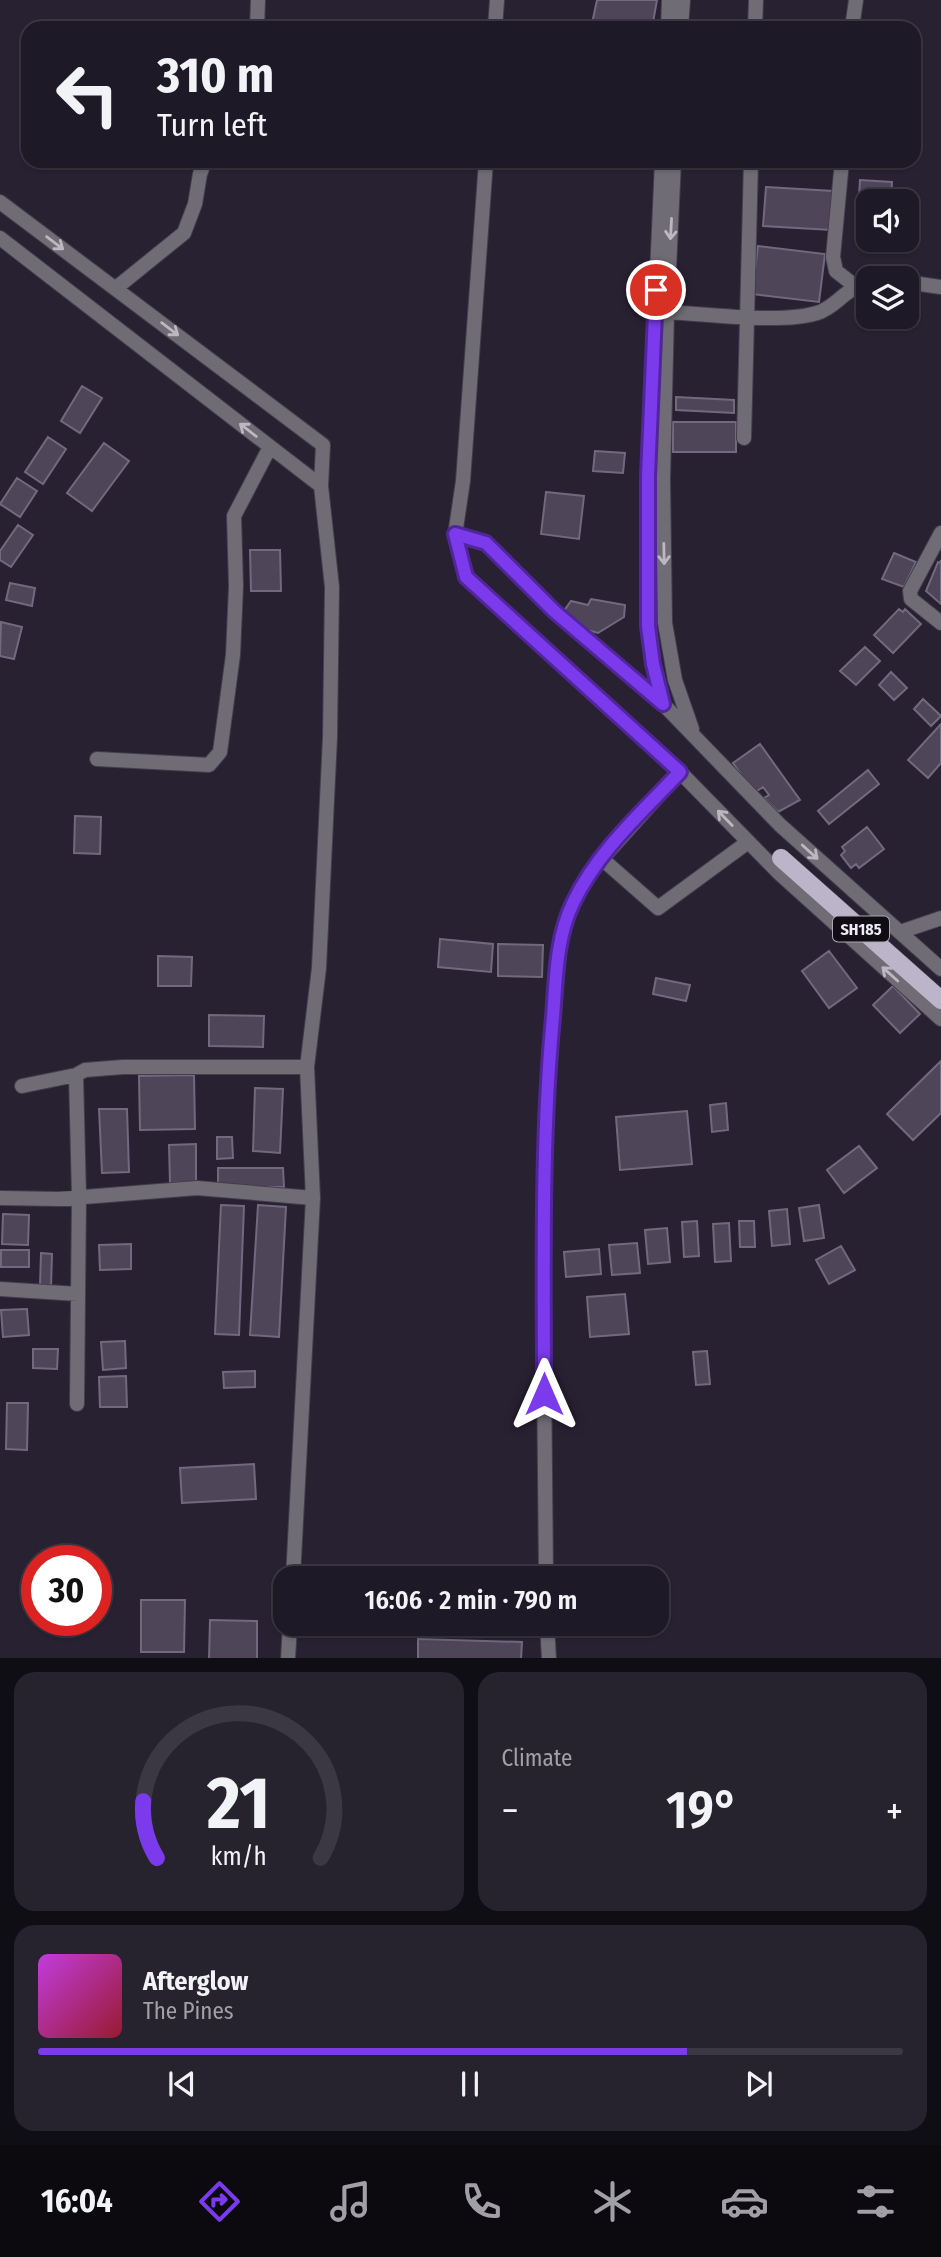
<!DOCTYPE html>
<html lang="en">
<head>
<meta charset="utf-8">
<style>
	:root { --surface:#1e1926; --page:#26222e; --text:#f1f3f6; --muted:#a1a0a7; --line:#3c3843; --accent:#7c3aed }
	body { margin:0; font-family:"Fira Sans Condensed",sans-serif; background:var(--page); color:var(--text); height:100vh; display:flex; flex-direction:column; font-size:26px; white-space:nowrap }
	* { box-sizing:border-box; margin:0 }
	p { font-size:23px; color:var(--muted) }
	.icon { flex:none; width:38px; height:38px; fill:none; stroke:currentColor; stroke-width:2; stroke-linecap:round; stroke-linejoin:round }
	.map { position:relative; height:1658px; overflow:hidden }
	.sheet { display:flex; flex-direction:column; gap:14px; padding:14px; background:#100e15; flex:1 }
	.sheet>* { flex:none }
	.top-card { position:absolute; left:21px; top:21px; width:900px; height:147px; border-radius:21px; box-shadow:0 2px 5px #0004,0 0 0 2px var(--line); background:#1e1926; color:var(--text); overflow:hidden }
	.buttons { position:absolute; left:856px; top:189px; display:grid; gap:14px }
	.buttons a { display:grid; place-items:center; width:63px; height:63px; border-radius:14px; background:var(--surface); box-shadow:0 2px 5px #0004,0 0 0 2px var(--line); font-size:35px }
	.speed { position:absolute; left:21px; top:1545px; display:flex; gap:14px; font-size:35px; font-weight:700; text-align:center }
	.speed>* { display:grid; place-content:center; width:91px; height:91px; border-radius:50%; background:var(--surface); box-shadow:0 2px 5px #0004,0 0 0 2px var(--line); line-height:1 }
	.speed .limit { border:10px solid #d22; background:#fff; color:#111 }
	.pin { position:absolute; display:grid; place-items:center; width:60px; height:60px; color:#fff; margin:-30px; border:4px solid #fff; border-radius:50%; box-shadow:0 2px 7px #0007 }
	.me { position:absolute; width:77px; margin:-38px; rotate:0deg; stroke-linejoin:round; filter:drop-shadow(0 0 5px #0008) }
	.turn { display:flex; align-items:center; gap:24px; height:147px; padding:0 21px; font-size:32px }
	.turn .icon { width:91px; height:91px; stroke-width:2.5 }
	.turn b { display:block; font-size:49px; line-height:60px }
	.big { font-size:52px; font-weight:600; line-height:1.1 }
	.sheet .widget { flex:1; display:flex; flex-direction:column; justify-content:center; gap:10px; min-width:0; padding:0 24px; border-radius:21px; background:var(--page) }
	.sheet .dial { align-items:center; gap:0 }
	.dial svg { height:182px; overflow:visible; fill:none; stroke:var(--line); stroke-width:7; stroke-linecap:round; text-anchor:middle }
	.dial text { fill:var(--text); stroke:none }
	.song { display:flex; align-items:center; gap:21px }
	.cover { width:84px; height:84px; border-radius:10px; background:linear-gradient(135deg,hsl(290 70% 55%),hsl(350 70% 35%)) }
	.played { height:7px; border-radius:4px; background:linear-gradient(90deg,var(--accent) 75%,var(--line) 75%) }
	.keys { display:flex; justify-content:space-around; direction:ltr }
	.heat { display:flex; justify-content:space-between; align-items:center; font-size:38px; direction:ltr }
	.sheet .tiles { flex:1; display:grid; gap:14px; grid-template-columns:1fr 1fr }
	.widget:last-child { grid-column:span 2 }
	.trip { position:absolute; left:273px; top:1566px; width:396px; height:70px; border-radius:21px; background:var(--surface); box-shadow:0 2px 5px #0004,0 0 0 2px var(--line); font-weight:600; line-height:70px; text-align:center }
	.menu { display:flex; height:112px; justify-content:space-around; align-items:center; background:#0c0a0f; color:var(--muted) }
	.menu .icon { width:49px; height:49px }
	.menu .current { color:var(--accent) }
	.menu b { font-size:32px; color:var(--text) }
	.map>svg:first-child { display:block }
	.building { fill:#4e4559; stroke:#72697e; stroke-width:2 }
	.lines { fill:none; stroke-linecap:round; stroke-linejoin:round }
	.minor-casing { stroke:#443d4d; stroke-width:16 }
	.primary-casing { stroke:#443d4d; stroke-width:19 }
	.minor { stroke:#706c75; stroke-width:14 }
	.primary { stroke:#bcb4c8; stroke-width:18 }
	.oneway { stroke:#bcb7c2 }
	.route-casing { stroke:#51269a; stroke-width:18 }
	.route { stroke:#7c3aed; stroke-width:12 }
	.labels { text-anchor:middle; stroke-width:7; stroke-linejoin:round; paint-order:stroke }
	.shield { fill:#0f0c14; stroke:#aba7b2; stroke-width:2 }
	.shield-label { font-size:16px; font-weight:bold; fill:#eee9f5 }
</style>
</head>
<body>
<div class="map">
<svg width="941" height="1659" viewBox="0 0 941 1659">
	<rect width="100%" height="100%" fill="#282132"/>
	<!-- building -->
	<path class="building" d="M597,0h60l-5,28h-61z
		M860,180l32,2 -1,17 -32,-2z
		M766,187l67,4 -2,39 -68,-4z
		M758,246l67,8 -6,48 -67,-8z
		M82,386l20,12 -22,35 -19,-12z
		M676,397l58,3v13l-58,-3z
		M673,422h63v30h-63z
		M48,437l18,12 -23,35 -18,-12z
		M104,443l25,18 -37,50 -25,-18z
		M595,451l30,2 -2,20 -30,-2z
		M17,478l20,13 -17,26 -20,-13z
		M546,492l38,4 -5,43 -38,-5z
		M18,525l15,10 -22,32 -11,-7v-9z
		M250,550h30l1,41h-30z
		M894,553l22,9 -12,25 -22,-8z
		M941,560v44l-15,-13 12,-29 2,1z
		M10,583l25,5 -3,18 -26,-6z
		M591,599l34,6 -1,12 -26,16 -14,-4 -23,-14 10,-14 17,4z
		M899,609l4,3 2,-3 16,15 -28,29 -19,-18z
		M1,622l21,5 -8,32 -14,-3z
		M865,647l15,14 -24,24 -16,-14z
		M891,672l16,16 -13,12 -15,-15z
		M923,699l18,17 -10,10 -17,-17z
		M941,724v39l-13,15 -20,-18z
		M760,744l40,56 -22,12 -14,-14 5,-3 -6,-8 -9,6 -21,-30z
		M868,770l11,14 -50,40 -11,-13z
		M75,816l26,1 -1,37 -26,-1z
		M867,827l17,22 -25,19 -3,-4 -5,4 -10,-13 4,-4 -3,-4z
		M440,939l53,5 -2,28 -53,-5z
		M498,944l45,1 -1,32 -44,-1z
		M829,951l28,37 -28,20 -27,-37z
		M158,956l34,1 -1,29h-33z
		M656,978l34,7 -4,16 -33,-7z
		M893,986l27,28 -20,19 -27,-28z
		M209,1015l55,1 -1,31 -54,-1z
		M941,1061v52l-28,27 -26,-26z
		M194,1075l1,54 -55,1 -1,-54z
		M255,1088l28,1 -3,64 -27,-2z
		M726,1103l2,27 -16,2 -2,-27z
		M99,1109h28l2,63 -27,1z
		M687,1111l5,53 -72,6 -4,-53z
		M217,1137h15l1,21 -16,1z
		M196,1144v38l-26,1 -1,-38z
		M859,1146l18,22 -33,25 -17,-23z
		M218,1168h65l1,19h-66z
		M221,1205l23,1 -5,129 -24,-1z
		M258,1205l28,2 -7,130 -29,-2z
		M819,1205l5,33 -20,3 -5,-33z
		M787,1209l3,35 -18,2 -3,-35z
		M3,1214l26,1 -1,30 -26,-1z
		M697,1221l2,35 -15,1 -2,-35z
		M739,1221h15l1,26h-15z
		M729,1223l2,38 -16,1 -2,-38z
		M667,1228l3,34 -22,2 -3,-34z
		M637,1243l3,30 -28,2 -3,-30z
		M131,1244v25l-31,1 -1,-25z
		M841,1246l14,24 -26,14 -13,-24z
		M599,1249l2,25 -35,3 -2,-25z
		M1,1250h28v17h-28z
		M41,1253l11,1 -1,32h-11z
		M625,1294l4,40 -39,3 -3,-40z
		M27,1309l2,26 -26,2 -2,-27z
		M125,1341l1,27 -23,2 -2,-28z
		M33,1349h25l-1,20 -24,-1z
		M707,1351l3,33 -14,1 -3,-33z
		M255,1371v16l-31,1 -1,-16z
		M126,1376l1,31h-27l-1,-30z
		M7,1403h21l-1,47 -21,-1z
		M254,1464l2,35 -74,4 -2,-35z
		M141,1600h44l-1,52h-43z
		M210,1620l47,1v38h-48z
		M418,1639l104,3 -1,17h-103z"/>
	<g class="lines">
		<!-- minor casing -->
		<g class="minor-casing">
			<path id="minor" d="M257,28l1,-28
				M495,28l2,-28
				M668,28l1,-28
				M681,28l2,-28
				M755,28l1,-28
				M852,28l4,-28
				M486,161l-23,320 -8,54 11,42 214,195 99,101 162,146
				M662,161l-14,315v150l5,38 10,40
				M674,161l-7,151 -4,167 2,144 10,57 17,49
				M842,161l-9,96 3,14 19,15
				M0,202l323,243 -2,41 11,101 -2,150 -11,231 -12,99 6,131 -20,380
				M0,238l321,248
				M906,282l35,5
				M116,288l68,-55 11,-29 5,-30 5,-13
				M667,312c40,2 115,12 150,1 20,-6 28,-26 51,-29
				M744,438l7,-277
				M941,533l-31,58 1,8 30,24
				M455,535l31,8 68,68 109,93 117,121 161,144
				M97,759l112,6 11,-13 13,-97 3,-69 -2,-70 36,-69
				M601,858l57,50 90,-66
				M900,932l41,-14
				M76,1075l3,121 -2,208
				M22,1086l54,-11 9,-5 38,-3h184
				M0,1198l59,1 138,-11 116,10
				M0,1289l78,5
				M546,1578l-3,-316 3,-156 14,-164 11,-36 19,-34 90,-100
				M547,1624l2,35
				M288,1659l2,-35"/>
		</g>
		<!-- primary casing -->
		<g class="primary-casing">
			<path id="primary" d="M781,858l160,142"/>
		</g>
		<!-- minor -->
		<use href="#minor" class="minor"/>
		<!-- primary -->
		<use href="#primary" class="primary"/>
	</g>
	<!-- one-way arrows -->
	<defs><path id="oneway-shaft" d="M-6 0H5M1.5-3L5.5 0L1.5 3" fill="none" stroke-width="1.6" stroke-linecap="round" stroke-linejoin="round" transform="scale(1.75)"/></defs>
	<g class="oneway">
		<use href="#oneway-shaft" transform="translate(671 229) rotate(93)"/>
		<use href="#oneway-shaft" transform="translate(55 243) rotate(37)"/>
		<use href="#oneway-shaft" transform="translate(170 329) rotate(37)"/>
		<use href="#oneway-shaft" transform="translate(248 430) rotate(-142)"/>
		<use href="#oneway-shaft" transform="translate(664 554) rotate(89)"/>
		<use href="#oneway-shaft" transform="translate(725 818) rotate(-134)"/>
		<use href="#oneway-shaft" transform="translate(810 852) rotate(42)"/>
		<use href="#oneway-shaft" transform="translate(890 974) rotate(-138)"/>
	</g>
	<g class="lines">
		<!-- route casing -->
		<g class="route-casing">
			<path id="route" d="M544,1394c0,-126 -3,-252 9,-377 3,-38 3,-79 20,-114 24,-51 69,-91 107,-131l-214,-195 -11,-43 31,9 68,68 109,93 -10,-40 -5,-38v-150l8,-186"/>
		</g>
		<!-- route -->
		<use href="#route" class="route"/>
	</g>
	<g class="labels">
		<!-- shield labels -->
		<rect class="shield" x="833" y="916.5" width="56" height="25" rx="5"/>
		<g class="shield-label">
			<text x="861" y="935">SH185</text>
		</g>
	</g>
</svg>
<div class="buttons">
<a><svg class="icon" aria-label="sound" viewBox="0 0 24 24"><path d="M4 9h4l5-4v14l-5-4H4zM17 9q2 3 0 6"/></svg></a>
<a><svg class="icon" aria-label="layers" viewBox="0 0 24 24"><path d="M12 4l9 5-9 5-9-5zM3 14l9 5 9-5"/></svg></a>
</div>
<div class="speed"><div class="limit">30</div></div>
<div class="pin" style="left:656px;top:290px;background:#d93025"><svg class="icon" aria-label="arrive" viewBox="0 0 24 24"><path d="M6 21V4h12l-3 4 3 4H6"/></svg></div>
<svg class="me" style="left:544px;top:1394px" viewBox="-20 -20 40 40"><path d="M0-17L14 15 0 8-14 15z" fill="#7c3aed" stroke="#fff" stroke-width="4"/></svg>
<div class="trip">16:06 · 2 min · 790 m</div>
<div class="top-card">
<div class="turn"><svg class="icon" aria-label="left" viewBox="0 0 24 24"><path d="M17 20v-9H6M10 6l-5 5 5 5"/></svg><div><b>310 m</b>Turn left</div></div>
</div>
</div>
<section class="sheet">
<div class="tiles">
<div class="widget dial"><svg viewBox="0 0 100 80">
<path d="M14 69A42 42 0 1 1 86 69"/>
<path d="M14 69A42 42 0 0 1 8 44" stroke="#7c3aed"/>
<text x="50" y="56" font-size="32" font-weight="700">21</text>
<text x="50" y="72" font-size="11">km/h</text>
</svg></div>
<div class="widget"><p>Climate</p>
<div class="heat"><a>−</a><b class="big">19°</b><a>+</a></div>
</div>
<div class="widget">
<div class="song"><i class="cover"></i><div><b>Afterglow</b><p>The Pines</p></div></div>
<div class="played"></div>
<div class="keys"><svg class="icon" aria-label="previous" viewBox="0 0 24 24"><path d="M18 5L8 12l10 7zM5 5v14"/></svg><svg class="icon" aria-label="pause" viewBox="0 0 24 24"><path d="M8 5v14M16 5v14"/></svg><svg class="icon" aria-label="next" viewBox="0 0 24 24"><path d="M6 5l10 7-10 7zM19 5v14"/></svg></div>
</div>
</div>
</section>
<nav class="menu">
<b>16:04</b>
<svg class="icon current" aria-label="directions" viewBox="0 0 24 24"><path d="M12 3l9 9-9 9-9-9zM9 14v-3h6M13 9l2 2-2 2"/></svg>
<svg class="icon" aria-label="music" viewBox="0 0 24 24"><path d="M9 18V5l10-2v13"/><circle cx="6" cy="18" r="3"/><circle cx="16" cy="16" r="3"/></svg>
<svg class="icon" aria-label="phone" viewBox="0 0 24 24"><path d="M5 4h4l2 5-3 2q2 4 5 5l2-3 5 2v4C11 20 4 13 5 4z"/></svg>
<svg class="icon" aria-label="climate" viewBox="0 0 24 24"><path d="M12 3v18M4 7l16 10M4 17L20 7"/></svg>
<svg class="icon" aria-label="car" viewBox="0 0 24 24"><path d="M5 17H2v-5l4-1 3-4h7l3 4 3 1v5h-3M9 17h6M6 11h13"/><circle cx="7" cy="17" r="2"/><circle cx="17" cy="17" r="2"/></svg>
<svg class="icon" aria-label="filters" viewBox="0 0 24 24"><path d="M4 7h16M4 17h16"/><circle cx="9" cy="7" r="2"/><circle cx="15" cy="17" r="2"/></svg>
</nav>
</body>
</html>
